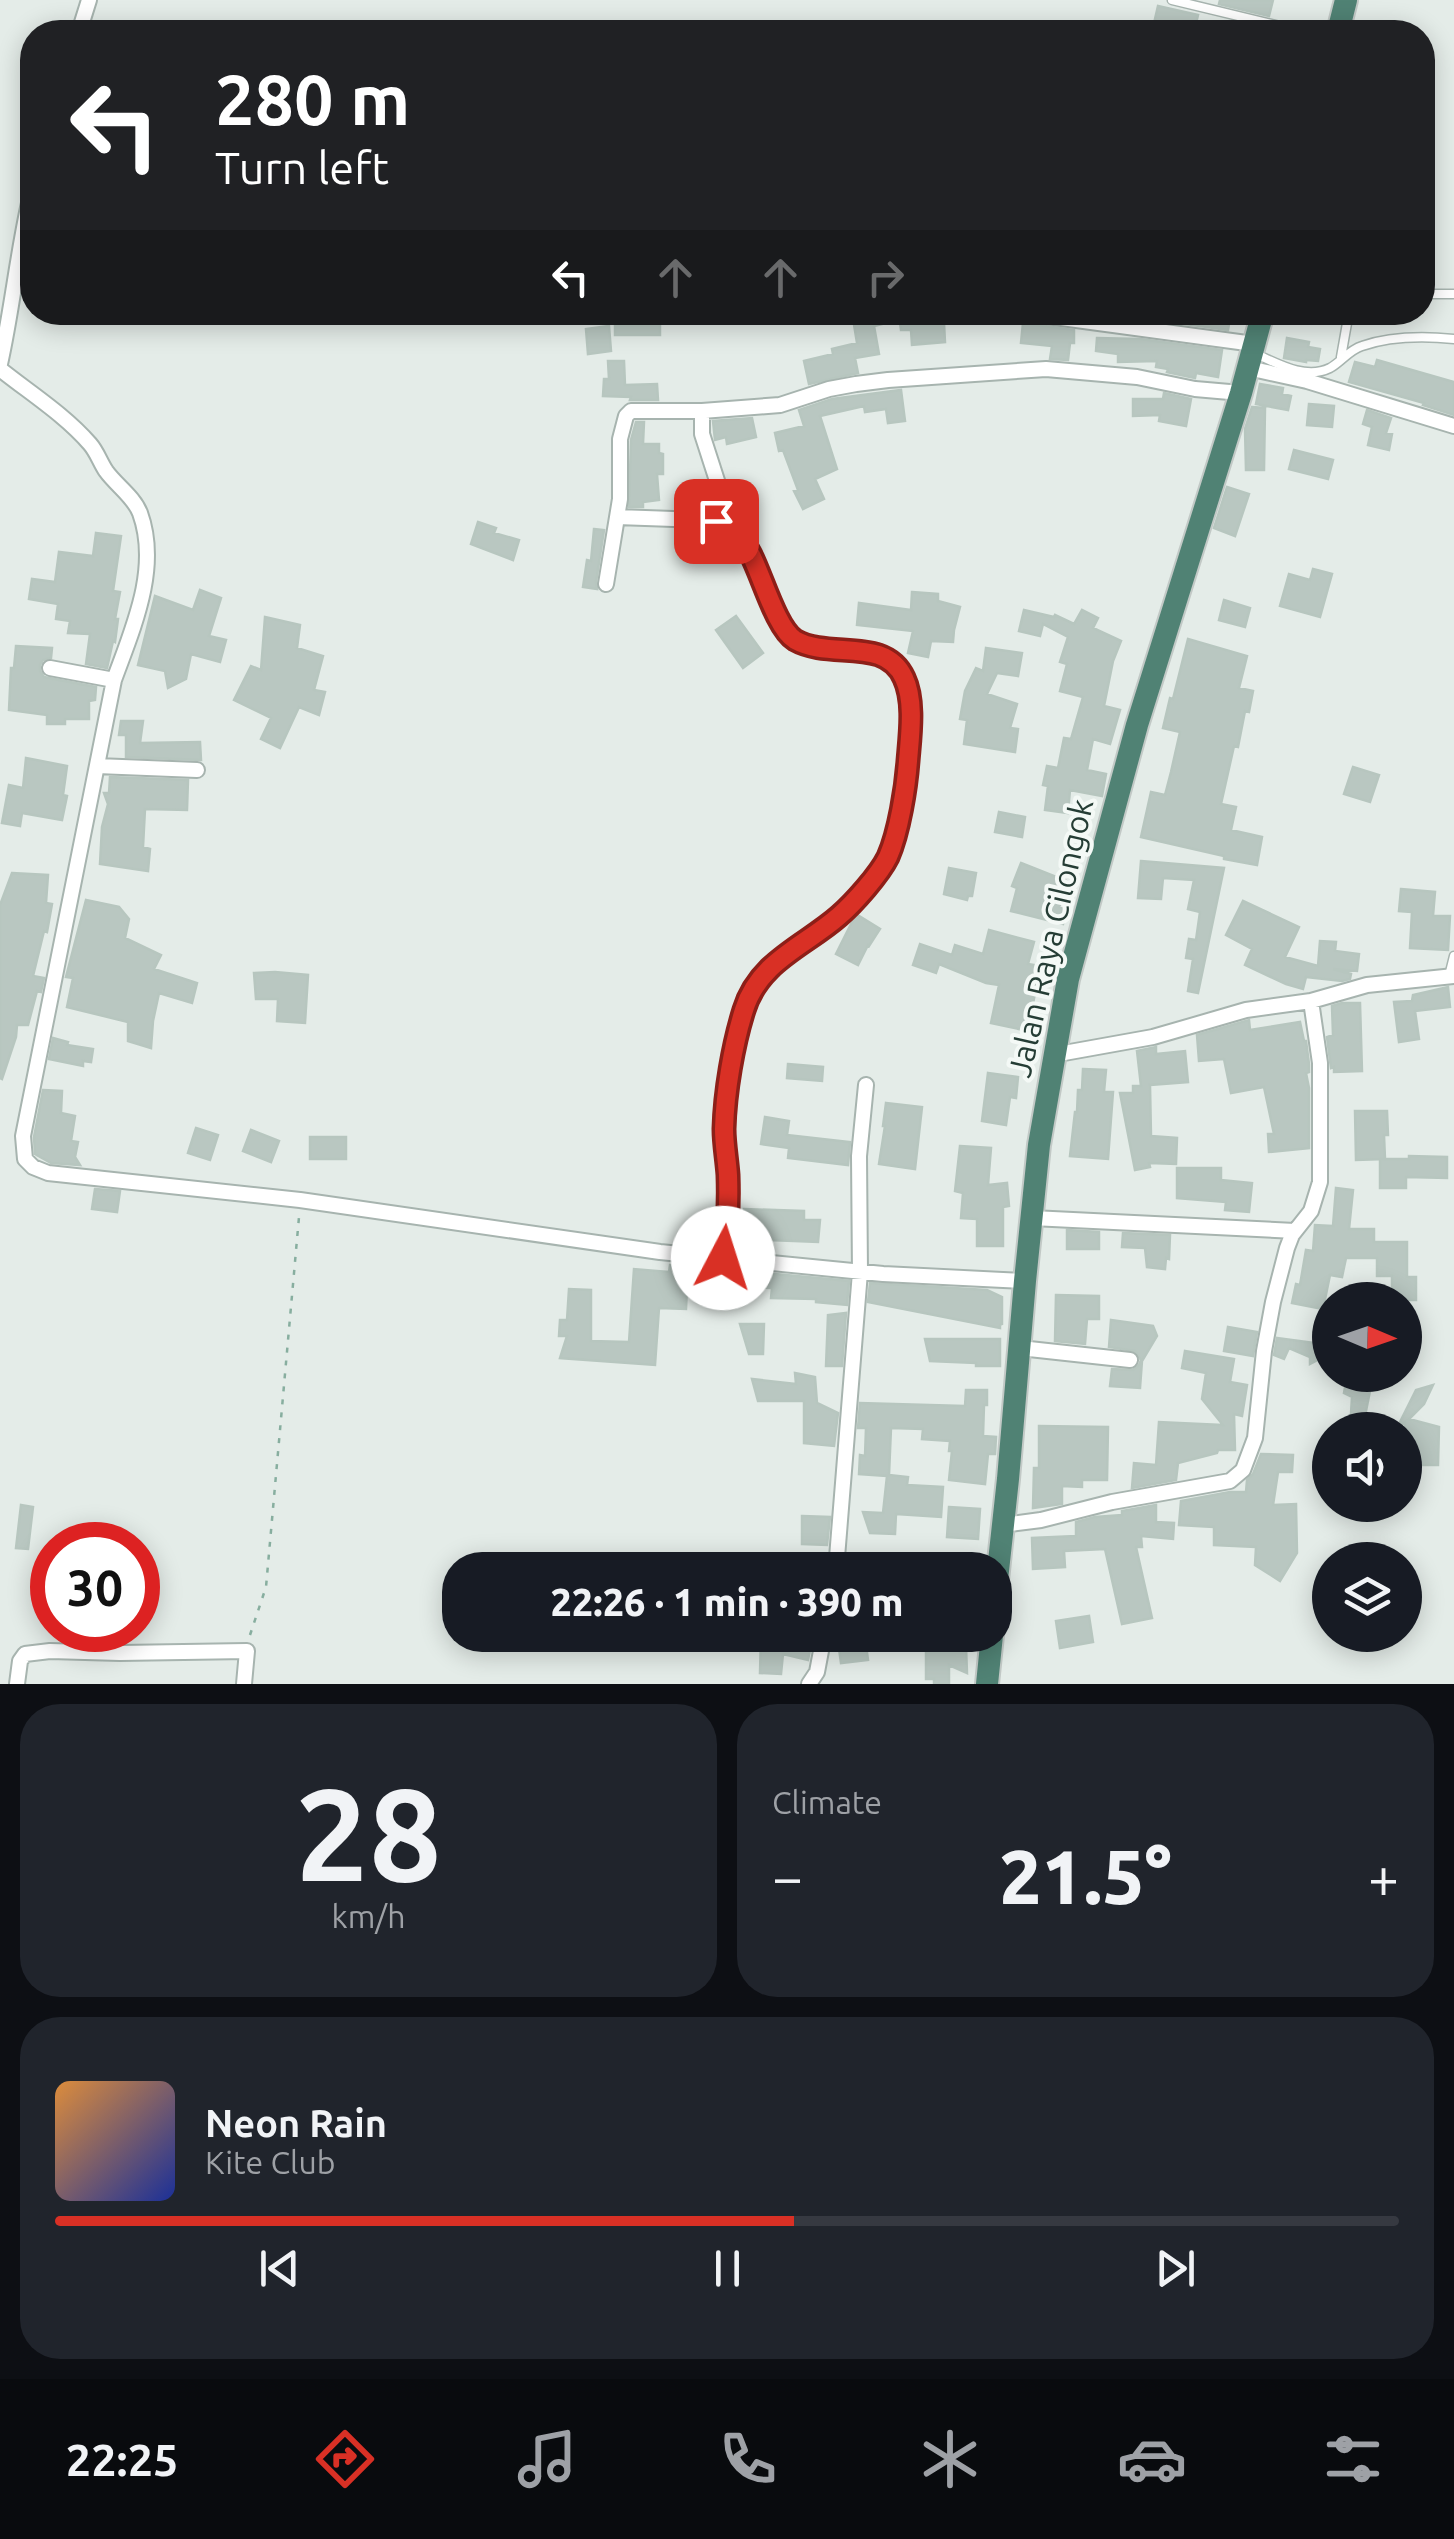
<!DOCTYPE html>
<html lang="en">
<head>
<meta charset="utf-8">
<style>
	:root { --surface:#171b24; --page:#20242c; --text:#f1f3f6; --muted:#9ea1a6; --line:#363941; --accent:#d93025 }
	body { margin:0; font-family:Ubuntu,sans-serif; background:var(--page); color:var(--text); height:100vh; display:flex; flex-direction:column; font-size:38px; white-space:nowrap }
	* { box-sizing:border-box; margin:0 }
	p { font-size:32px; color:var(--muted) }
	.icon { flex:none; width:55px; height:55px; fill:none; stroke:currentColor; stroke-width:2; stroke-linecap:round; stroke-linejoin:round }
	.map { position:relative; height:1684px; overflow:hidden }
	.side { display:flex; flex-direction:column; gap:20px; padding:20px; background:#0d0f14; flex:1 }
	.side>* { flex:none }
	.guide { position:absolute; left:20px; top:20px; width:1415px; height:305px; border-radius:40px; box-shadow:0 5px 25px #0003; background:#202124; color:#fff; overflow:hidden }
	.needle { width:65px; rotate:92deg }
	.tools { position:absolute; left:1312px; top:1282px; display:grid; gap:20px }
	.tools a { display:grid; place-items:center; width:110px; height:110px; border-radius:50%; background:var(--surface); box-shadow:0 5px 25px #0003; font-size:50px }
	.speed { position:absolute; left:30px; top:1522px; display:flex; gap:20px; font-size:50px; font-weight:700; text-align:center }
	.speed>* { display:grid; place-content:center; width:130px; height:130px; border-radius:50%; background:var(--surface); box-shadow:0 5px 25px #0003; line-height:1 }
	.speed .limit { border:15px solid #d22; background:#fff; color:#111 }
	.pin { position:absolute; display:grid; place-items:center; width:85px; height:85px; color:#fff; margin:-42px; border-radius:20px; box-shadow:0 5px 15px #0006 }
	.me { position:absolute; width:110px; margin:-55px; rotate:5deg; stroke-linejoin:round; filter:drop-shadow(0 0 8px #0008) }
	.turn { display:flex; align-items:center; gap:35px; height:210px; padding:0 30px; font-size:45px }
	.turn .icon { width:130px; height:130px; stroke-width:2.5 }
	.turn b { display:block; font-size:70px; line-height:85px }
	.lanes { display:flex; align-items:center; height:95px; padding:0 30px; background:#0003; justify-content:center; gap:50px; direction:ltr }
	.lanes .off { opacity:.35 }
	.big { font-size:75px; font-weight:800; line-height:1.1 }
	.side .widget { flex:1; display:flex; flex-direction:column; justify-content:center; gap:15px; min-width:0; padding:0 35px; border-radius:40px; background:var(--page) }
	.side .dial { align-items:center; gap:0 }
	.dial b { font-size:130px; line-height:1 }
	.song { display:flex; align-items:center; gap:30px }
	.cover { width:120px; height:120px; border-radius:15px; background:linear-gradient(135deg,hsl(30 70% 55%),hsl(230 70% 35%)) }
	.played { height:10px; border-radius:5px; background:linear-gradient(90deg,var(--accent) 55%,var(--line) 55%) }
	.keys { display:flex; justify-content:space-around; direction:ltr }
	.heat { display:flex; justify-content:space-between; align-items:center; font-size:55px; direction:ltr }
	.side .tiles { flex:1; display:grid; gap:20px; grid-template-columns:1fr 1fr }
	.widget:last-child { grid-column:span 2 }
	.trip { position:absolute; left:442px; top:1552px; width:570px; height:100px; border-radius:40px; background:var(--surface); box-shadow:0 5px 25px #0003; font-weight:800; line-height:100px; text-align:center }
	.tab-bar { display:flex; height:160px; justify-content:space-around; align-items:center; background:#090b0e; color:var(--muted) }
	.tab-bar .icon { width:70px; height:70px }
	.tab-bar .active { color:var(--accent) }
	.tab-bar b { font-size:45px; color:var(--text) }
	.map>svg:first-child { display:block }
	.building { fill:#b9c7c1; stroke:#b7c6bf; stroke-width:2.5 }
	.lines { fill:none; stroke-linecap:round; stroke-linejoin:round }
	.service-casing { stroke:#a7b4af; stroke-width:11 }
	.minor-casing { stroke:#a7b4af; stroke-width:18 }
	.trunk-casing { stroke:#c2c9c6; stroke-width:26 }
	.path { stroke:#87ae9f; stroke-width:2.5; stroke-dasharray:5 8; stroke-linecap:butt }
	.service { stroke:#fff; stroke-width:8 }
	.minor { stroke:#fff; stroke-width:14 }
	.trunk { stroke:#508274; stroke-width:22 }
	.route-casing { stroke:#8d1f18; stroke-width:25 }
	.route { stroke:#d93025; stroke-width:18 }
	.labels { text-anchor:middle; stroke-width:8; stroke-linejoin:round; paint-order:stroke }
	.street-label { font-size:32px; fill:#253d35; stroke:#f4f9f6 }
</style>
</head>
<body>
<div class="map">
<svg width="1454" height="1684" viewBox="0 0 1454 1684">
	<rect width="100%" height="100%" fill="#e4ece8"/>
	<!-- building -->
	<path class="building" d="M1220,0h53l-4,16 -50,-12z
		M1158,6l40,9 -4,17h-42z
		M852,312h33l1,11 -12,3 5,28 -24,4 3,15 -49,11 -5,-23 29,-7 -1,-5 25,-6z
		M916,312h23l1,7 4,4 1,19 -33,3 -1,-15h-10l-2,-16z
		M1158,312h73l-3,18 -71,-10z
		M660,315v20h-45v-19z
		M1023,323l51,7v13h-4l-2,17 -18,-1 2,-13 -31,-3z
		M609,326l2,25 -23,3 -2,-25z
		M1097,338l43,1 82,11 -4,27 -22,-4 -1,5 -28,-6 1,-3 -12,-2 1,-6 -39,1v-8l-22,-3z
		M1287,338l22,4 -1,5 12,2 -2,12 -12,-1v2l-22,-4z
		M1377,360l77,22v33l-31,-10 1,-2 -75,-21 6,-20 20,5z
		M608,361h16l1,24 32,-1 1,16h-28l1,-3 -28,-1 1,-17h5z
		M1260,384l23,4 -1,6 9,2 -3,14 -32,-6z
		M901,390l4,31 -17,2 -2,-14 -21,3 -1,-6 -44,10 17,53 -22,10 9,20 -21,10 -9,-18 4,-1 -15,-40 -4,1 -4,-18 29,-7 -5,-16 33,-11z
		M1164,393l27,6 -5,27 -27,-5 1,-6 -27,1v-17h30z
		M1309,404l25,2 -2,21 -25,-2z
		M1252,407l13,1 -1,62h-18l-1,-41z
		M1367,410l24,8 -5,15 6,1 -3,16 -21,-5 4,-18 -9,-3z
		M752,418l4,19 -29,7 -1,-7 -11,3 -2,-19z
		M636,422h8l-1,22h16v9l4,1v20h-6l2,26 -16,2v5h-14l2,-67z
		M1294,450l39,10 -5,19 -39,-10z
		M1227,487l22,7 -14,42 -21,-8z
		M478,522l18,6 -2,5 25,7 -6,20 -42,-16z
		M594,529l10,1 -8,52 1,7 -14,-2 4,-27 4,1z
		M96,533l25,3 -8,55 7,1 -5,27h3l-3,23 -2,-1 -6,27 -21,-4 4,-30 -22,-1 2,-12 -14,-2 2,-15 -29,-5 3,-20 23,3 4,-30 34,4z
		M1313,569l19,5 -12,43 -40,-11 9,-32 21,6z
		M200,590l21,8 -12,38 17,4 -6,22 -29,-8 -5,25 -18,9 -3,-17 -27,-6 17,-69 38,14z
		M912,592l26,2v7l22,6 -6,23 -1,12 -22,-1 -3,16 -20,-4 5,-22 -56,-6 2,-22 52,7z
		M1224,600l26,8 -5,19 -26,-7z
		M1024,610l30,7 1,-2 19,9 8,-14 16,8 -5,10 28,13 -8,20 -9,45 16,4 -10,34 -17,-5 -6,31 19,4 -4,22 -32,-6 -2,23 -23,-3 3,-24 -5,-1 4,-19 11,2 6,-30 7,1 12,-42 -23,-6 7,-27 -7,-2 8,-25 -25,-13 -3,12 -21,-5z
		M736,616l27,37 -20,15 -27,-38z
		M265,617l35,8 -3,23 26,8 -9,34 11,2 -6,23 -20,-8 -19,41 -19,-9 10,-21 -37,-18 17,-34 10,4z
		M1188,639l59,17 -8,32 14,3 -4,21 -4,-1 -7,36 -4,-1 -13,58 15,3 -5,23 31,7 -5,28 -33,-6v-3l-83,-19 10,-45 14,3 6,-23 9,-40 -17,-4 7,-30 3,1z
		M16,646l36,2 -1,10 -8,2 -3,5v6l4,6 52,10 -1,13 -6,1v18h-24v5h-18v-9l-38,-5 2,-42h3z
		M986,648l36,5 -4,23 -21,-3 -10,21 30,10 -7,24 8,1 -3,23 -51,-8 3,-24 -7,-1 5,-28 11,-23 7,3z
		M121,721h22l-3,22 60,-1 1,18 -75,-3v-22h-7z
		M26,758l41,8 -4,29 4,1 -5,24 -40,-7 -2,13 -18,-3 7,-38 14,3z
		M1353,767l26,8 -9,27 -26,-8z
		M110,777l78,3 -1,30 -42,-1 -2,38 7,2 -2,22 -48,-7 2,-37 6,-23 -4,-11h5z
		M999,812l26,5 -3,20 -27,-5z
		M1141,861l83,7 -26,125 -10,-2 5,-32 -7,-1 3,-19 7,1 4,-28 -12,-3 6,-29 -31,-2 -2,21 -23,-1z
		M1021,863l48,19 -10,25 8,2 -4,15 -52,-13 6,-23 -5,-2z
		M949,868l27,5 -4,23h-4l-1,4 -23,-6z
		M12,873l36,2 -2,28 6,1 -5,28 -3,-1 -11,45 11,2 -3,14 -4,-1 -9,34h-11l-1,12 -14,42 -2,-1v-173z
		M1401,889l34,3 -2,24h17l-2,34 -38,-2 2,-36 -13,-1z
		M86,900l33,7 10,12 -4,19 36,17 -7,14 43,14 -5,20 -33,-10 -6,28 -2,27 -23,-7v-19l-61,-15 6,-29 -7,-1z
		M1243,901l56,26 -14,30 33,9 2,-25 16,1 -1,9 24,3 -2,17 -24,-2 18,5 -1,5 -8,2 -36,-4 -3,12 -17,-5 -41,-19 7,-16 -26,-14z
		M856,914l24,15 -11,17 -1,-1 -10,20 -22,-11z
		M989,930l45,12 -6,22 12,2 -12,65 -37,-8 8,-38 -13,-2 -47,-19 -3,9 -23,-8 7,-21 32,11 3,-10 28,9z
		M275,972l33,3 -3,48 -28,-2 1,-22h-22l-2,-26z
		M1448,987l2,20 -35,4 4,28 -20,3 -5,-40 18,-1 1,-6z
		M1342,1003h18l2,68 -28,1v-5l-3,1 -4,-31 6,-2 -1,-29z
		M1249,1020l1,10 50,-8 4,19h2l3,23v8l-3,1 3,15v60l-40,4 -1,-18h6l-10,-47 -33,6 -7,-34 -25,2 -2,-26z
		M53,1038l15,4 -1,3 26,4 -2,13 -8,-1v5l-34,-7z
		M1156,1047v7l29,-3 3,31 -38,3 1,51 26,2 -1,26 -27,-1 1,4 -15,3 -15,-77h13v-7h8l-4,-35z
		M788,1064l35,3 -1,14 -35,-3z
		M1083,1069l23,1 -2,22h9l-5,67 -38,-3 5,-44h2l1,-22h4z
		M988,1073l30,4 -2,21 -6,-1 -4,28 -24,-4z
		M43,1090l19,1 -1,22 14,3 -4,25 7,1 -3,15 5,8 -29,-2 -16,-9 -1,-17z
		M886,1103l36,4 -7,62 -36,-5 6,-38h-2z
		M1355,1111h32l1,24h-4l1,24 -29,1z
		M765,1117l24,4 -2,14 63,7 -2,23 -60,-7 1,-10 -28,-4z
		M196,1128l22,7 -8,25 -22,-7z
		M251,1130l28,11 -8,21 -28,-11z
		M310,1137h36v22h-36z
		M960,1146l31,2 -3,37 19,-2 2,23 -6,1v39h-26v-27l-16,-1 2,-25 -8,-2z
		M1409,1156l38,1v21l-41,-1v11h-26v-29h29z
		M1177,1168h44v12l31,3 -3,29 -24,-2 1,-8 -49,-4z
		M1336,1188l17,2 -4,39h25v13h33v35h9v23h-24v-24h-15v-18h-31l-4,19 -12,-2 -7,34 -31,-6 4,-19 4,1 6,-35 7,1 2,-26 18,1z
		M95,1189l25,2 -3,21 -25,-3z
		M744,1209l60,2v9h16l-2,22 -75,-3z
		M1067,1230l32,2v17h-32z
		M1123,1233l47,2 -1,24 -3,-1 -1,11 -18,-2 -2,-19 -23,-1z
		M670,1265l18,1 -2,43 -27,-1 -4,57 -95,-7 7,-22h-8l1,-16h7l2,-31 22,1v51l38,1 5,-73 35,3z
		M745,1271l104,10 -2,24 -31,-3v-3l-45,-1 1,-10 -28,-1z
		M870,1283l117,7 15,7v27l-2,1v3l-132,-26z
		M1056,1295l43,1v23h-12l-2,25 -30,-3z
		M846,1313l-4,53h-16l2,-51z
		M1111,1320l42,6 4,10 -15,25 -2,27 -30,-2 2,-17 21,1 6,-5 2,-5 -6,-9 -26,-4z
		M740,1324h24l-1,30h-14z
		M1228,1327l29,5 -4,24 -29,-5z
		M1277,1338l53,7v5l-3,5 -17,9v-7l-21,-9 -5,11 -10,-4z
		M925,1339h75v27h-24v-3l-46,-2z
		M1185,1351l49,8 -4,23 17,3 -5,31 -8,-2 1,36h-17l-1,3 -39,10 -2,17 -44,8 2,-25 22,2 3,-43 64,3 -21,-26 4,-26 -24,-5z
		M795,1373l20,4 2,26 21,10 -4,33 -30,-3v-42h-46l-6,-22 44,5z
		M1347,1376l25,5 -7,35h11l-1,14h-25l2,-33 -8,-4z
		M1433,1385l-9,19 -15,15 30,8 -1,38h-27l-6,-14v-29l-8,6 19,-38z
		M966,1390h21v15h-3l-1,31 13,1 -1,17h-7l-3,30 -36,-4 3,-29h-3l1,-10 -28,-2 1,-10 -32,-1 -2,47 19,2 -1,8 36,2 -2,30 -45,-3 -1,20 -25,-1 -7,-21 20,1 4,-37 -28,-2 1,-19 5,1 1,-28h-8l2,-25 105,3z
		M1039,1426l69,1 -1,53h-25v7l-20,-1v18l-29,4 1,-40h5z
		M1261,1454l32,1 -1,17h-14l-5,33 23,-1 1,49 -17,28 -25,-16 1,-18 -42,-2v-18l-35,-2 2,-24 49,-9h16l1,-12 6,-6z
		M21,1505l12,2 -5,42 -12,-1z
		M1156,1505v17l18,1 -1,16 -32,-3 1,11h-6l16,71 -30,6 -17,-75 -41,2 1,16 -32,2 -1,-31 44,-2v-14l19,-5 27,-2v-4z
		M949,1507l31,2 -2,30 -31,-2z
		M802,1516l28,1 -3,28 -25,-1z
		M1089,1616l4,26 -33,6 -4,-27z
		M761,1635h50l1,5 -4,20 -25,-6 -2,20 -21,-1z
		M926,1635h24v12l16,-1 1,27 -18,-8v19h-15v-5h-8z
		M865,1638l3,22 -27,3 -3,-22z"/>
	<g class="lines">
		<!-- service casing -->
		<g class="service-casing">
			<path id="service" d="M1172,0l133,32
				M1422,294h32
				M1256,354c22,10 50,26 74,14 11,-6 19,-18 32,-22 29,-10 61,-10 92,-7
				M1341,357l8,-45
				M1449,976l5,-20"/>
		</g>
		<!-- minor casing -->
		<g class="minor-casing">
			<path id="minor" d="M79,32l10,-32
				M1017,312l237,32
				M949,314l27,-2
				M0,364c13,-58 18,-117 32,-174
				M1248,368l59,13 147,45
				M0,369c30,24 65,46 90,75 7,8 10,18 16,27 10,14 28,26 34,42 20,55 -7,115 -26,167l-91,456 2,23 8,8 15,6 252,27 360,52 223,22 142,7
				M702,411v23l28,87
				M617,517l113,4 20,31 36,80c36,32 91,3 116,41 13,22 9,58 7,82 -2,27 -10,80 -22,104 -7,15 -35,46 -49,57 -34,30 -72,42 -92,87 -11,28 -21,96 -22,127 0,15 3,30 4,45 1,28 0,55 -5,83
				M606,584l14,-85v-60l6,-23 5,-5h71l78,-6 49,-16 27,-5 32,-4 158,-11 91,8 58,12 46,4
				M50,668l64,12
				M97,766l100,4
				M1053,1055l100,-18 93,-27 65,-9 56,-16 87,-9
				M1032,1218l263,13
				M1020,1348l110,12
				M1003,1525l38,-5 71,-18 118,-21 13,-11 12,-32 9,-87 9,-49 14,-54 5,-13 19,-24 9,-29v-119l-9,-62
				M836,1570l24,-298 -1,-116 7,-71
				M17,1684l3,-23 5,-7 25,-3 70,2 127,-2 -3,33
				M809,1684l8,-12 7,-37"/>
		</g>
		<!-- trunk casing -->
		<g class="trunk-casing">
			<path id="trunk" d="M1338,32l8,-32
				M995,1598l13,-119 17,-198 14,-136 29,-166 69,-254 104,-332 22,-81
				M987,1684l5,-49"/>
		</g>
		<!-- path -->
		<path class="path" d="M250,1635l16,-48 33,-370"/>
		<!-- service -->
		<use href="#service" class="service"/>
		<!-- minor -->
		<use href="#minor" class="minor"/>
		<!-- trunk -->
		<use href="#trunk" class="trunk"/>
	</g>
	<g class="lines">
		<!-- route casing -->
		<g class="route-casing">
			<path id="route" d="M716,521h14c5,12 14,21 20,32 12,22 26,75 45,87 35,20 90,-4 109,38 11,23 6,58 4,83 -2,27 -9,71 -20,96 -9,18 -34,46 -49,59 -34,30 -80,45 -95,94 -11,35 -19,82 -20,119 0,15 3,31 4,46 1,28 0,55 -5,83"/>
		</g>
		<!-- route -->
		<use href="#route" class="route"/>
	</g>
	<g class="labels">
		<!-- street labels -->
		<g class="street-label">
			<text transform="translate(1051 938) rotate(-77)" y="11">Jalan Raya Cilongok</text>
		</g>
	</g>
</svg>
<div class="tools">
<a><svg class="needle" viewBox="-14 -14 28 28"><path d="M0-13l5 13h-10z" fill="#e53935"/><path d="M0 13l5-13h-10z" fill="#9ea1a6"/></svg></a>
<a><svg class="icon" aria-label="sound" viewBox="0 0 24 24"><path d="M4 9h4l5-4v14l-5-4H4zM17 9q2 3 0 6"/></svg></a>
<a><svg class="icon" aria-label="layers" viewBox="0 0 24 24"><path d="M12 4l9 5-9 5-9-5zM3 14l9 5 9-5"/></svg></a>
</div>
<div class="speed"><div class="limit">30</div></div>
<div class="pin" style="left:716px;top:521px;background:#d93025"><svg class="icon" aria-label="arrive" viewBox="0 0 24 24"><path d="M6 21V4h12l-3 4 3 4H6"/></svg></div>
<svg class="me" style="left:723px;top:1258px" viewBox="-20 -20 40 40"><circle r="19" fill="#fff"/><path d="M0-13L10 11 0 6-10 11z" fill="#d93025"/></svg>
<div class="trip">22:26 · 1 min · 390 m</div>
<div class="guide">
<div class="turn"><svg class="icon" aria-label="left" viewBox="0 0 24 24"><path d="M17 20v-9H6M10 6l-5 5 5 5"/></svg><div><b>280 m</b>Turn left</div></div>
<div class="lanes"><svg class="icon" aria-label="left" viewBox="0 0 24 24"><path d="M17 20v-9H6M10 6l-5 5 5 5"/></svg><svg class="icon off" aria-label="ahead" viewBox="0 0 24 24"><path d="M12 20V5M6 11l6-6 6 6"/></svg><svg class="icon off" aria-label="ahead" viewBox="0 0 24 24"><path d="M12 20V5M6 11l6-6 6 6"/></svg><svg class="icon off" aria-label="right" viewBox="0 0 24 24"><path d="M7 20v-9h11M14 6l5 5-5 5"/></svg></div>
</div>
</div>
<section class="side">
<div class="tiles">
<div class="widget dial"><b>28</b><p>km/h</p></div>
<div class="widget"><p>Climate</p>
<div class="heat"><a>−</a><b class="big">21.5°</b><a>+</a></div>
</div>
<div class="widget">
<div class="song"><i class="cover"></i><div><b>Neon Rain</b><p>Kite Club</p></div></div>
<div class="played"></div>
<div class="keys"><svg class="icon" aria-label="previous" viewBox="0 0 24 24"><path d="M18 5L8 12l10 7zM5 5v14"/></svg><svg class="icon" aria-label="pause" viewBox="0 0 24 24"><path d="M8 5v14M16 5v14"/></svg><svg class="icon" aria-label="next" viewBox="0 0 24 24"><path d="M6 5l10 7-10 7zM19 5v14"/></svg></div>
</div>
</div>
</section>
<nav class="tab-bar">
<b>22:25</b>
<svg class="icon active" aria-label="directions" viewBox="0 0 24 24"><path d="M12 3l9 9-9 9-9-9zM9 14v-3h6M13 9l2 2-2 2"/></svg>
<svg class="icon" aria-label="music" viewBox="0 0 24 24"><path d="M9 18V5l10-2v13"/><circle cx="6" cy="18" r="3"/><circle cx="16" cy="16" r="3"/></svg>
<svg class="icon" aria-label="phone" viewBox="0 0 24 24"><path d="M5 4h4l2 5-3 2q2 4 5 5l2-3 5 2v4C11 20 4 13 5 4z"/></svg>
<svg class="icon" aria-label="climate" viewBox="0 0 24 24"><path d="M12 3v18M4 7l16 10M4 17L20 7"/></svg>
<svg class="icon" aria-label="car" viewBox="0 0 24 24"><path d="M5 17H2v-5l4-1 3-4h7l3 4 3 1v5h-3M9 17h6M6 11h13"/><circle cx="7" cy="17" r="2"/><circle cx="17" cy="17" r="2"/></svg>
<svg class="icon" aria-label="filters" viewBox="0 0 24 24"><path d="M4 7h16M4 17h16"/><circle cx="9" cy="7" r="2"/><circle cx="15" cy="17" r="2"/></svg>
</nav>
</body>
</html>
